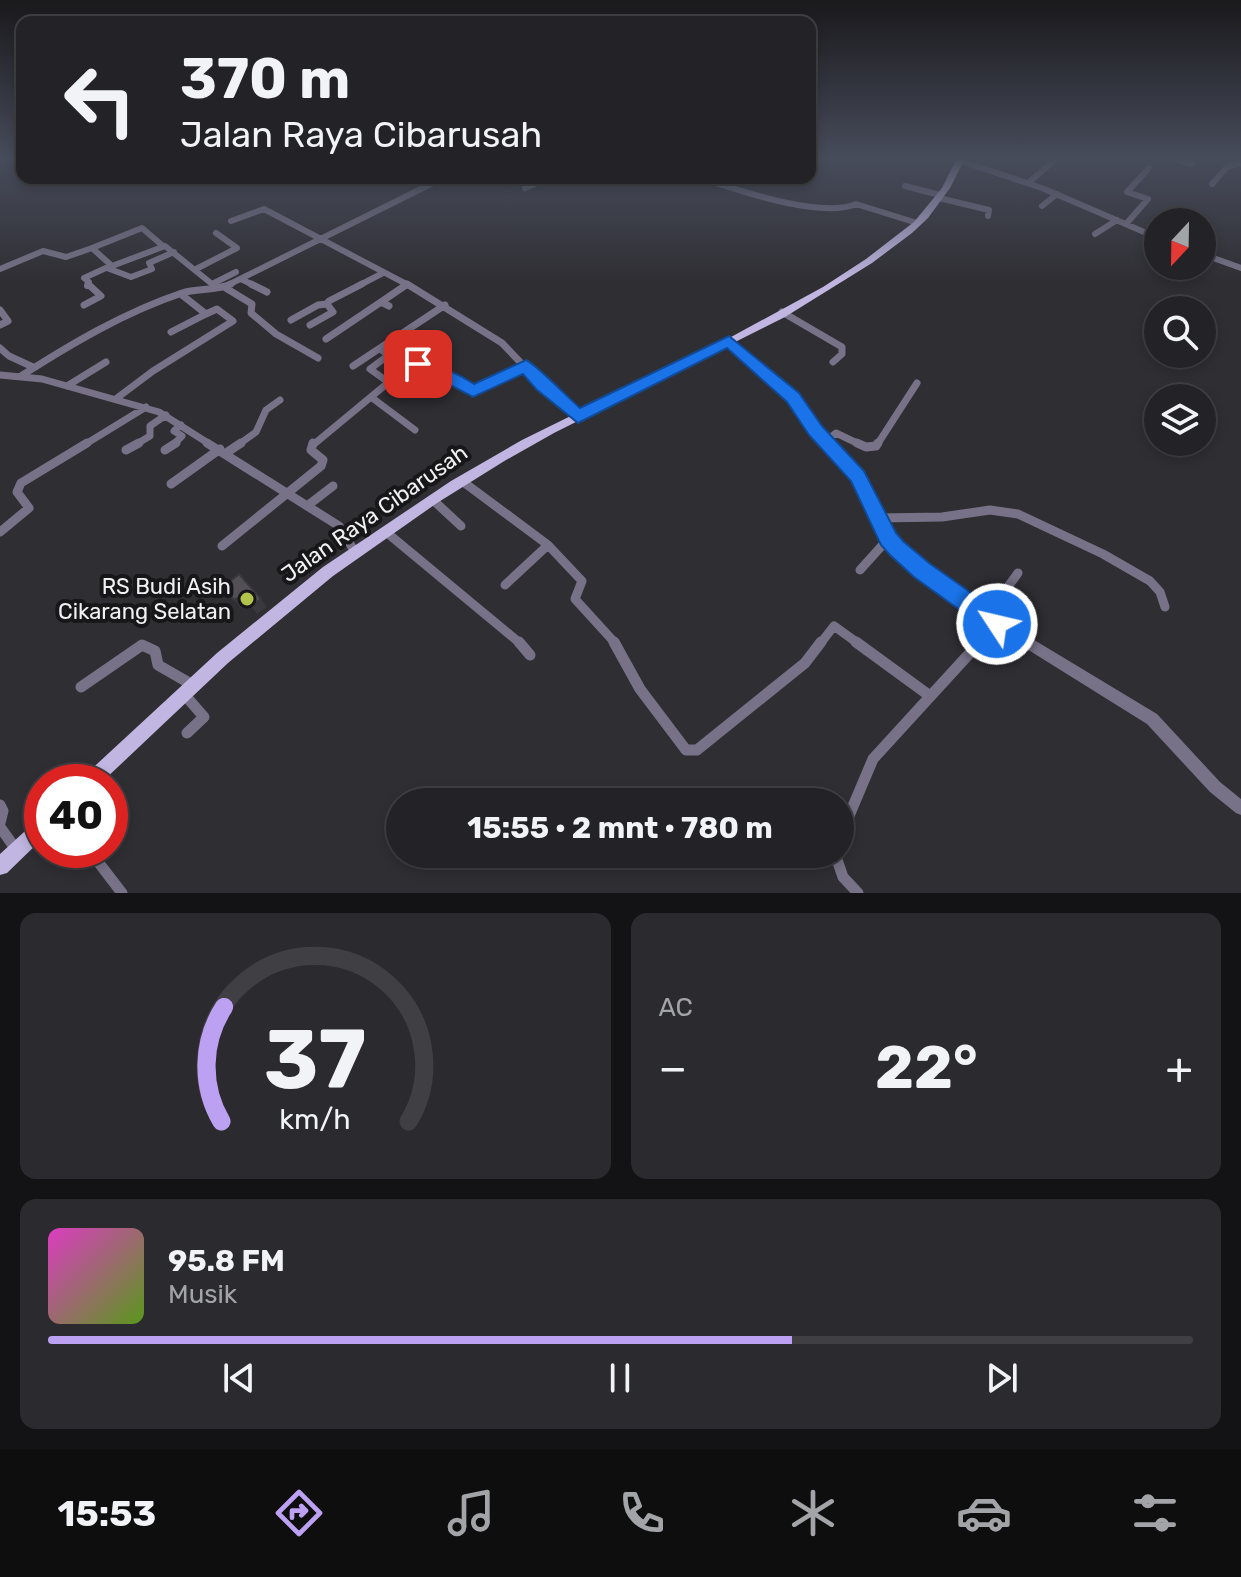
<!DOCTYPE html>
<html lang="id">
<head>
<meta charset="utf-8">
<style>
	:root { --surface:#232226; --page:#2b2a2e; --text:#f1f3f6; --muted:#a3a4a7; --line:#403f43; --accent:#bca0f2 }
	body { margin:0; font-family:Rubik,sans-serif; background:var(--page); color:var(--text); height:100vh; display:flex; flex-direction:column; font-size:30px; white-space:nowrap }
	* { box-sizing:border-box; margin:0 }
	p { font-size:26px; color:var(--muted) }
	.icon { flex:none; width:44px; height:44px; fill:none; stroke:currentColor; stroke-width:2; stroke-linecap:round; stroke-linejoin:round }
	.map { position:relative; height:893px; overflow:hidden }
	.side { display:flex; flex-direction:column; gap:20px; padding:20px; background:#131315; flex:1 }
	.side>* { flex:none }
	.banner { position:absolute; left:16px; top:16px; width:800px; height:168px; border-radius:16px; box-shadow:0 4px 12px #0003,0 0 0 2px var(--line); background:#232226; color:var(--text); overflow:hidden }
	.needle { width:52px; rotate:202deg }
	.tools { position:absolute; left:1144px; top:208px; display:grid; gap:16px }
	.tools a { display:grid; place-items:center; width:72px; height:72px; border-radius:50%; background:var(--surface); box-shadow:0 4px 12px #0003,0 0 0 2px var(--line); font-size:40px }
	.speed { position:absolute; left:24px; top:764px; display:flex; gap:16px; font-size:40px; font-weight:700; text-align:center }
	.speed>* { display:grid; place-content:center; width:104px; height:104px; border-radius:50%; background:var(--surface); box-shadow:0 4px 12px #0003,0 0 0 2px var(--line); line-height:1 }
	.speed .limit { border:12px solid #d22; background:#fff; color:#111 }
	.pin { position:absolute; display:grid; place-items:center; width:68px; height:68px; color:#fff; margin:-34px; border-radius:16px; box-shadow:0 4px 12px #0006 }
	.me { position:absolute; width:88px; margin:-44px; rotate:305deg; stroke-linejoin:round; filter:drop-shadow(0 0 6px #0008) }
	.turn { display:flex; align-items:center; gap:28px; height:168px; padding:0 32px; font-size:36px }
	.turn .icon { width:104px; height:104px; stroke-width:2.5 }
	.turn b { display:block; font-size:56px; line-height:68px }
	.big { font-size:60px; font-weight:700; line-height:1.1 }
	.side .card { flex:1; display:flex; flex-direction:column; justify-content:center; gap:12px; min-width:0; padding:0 28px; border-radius:16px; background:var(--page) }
	.side .dial { align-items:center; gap:0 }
	.dial svg { height:208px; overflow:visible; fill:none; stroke:var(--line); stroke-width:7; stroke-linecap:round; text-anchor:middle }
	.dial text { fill:var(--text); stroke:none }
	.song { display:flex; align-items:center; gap:24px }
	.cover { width:96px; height:96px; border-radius:12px; background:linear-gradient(135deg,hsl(310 70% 55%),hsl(90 70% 35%)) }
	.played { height:8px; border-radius:4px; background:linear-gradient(90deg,var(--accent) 65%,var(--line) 65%) }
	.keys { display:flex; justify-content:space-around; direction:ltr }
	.heat { display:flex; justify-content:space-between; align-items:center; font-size:44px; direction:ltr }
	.side .tiles { flex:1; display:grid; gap:20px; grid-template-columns:1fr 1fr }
	.card:last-child { grid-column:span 2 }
	.trip { position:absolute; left:386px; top:788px; width:468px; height:80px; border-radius:40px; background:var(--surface); box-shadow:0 4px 12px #0003,0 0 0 2px var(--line); font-weight:700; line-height:80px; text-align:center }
	.dock { display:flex; height:128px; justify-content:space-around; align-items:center; background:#0e0e0f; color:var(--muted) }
	.dock .icon { width:56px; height:56px }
	.dock .active { color:var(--accent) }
	.dock b { font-size:36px; color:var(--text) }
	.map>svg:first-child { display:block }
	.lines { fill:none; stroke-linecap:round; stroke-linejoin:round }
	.minor-far3 { stroke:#777287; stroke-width:6 }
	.minor-far2 { stroke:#777287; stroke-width:7 }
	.minor-far1 { stroke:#777287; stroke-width:9 }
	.minor { stroke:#777287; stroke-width:11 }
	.tertiary { fill:#777287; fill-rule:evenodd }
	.primary { fill:#c0b6e1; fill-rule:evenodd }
	.shaded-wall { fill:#39383c }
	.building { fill:#525056; stroke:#39383c; stroke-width:2 }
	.route { fill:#1a73e8; stroke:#114b97; stroke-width:2 }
	.poi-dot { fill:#b2c34c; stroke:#171619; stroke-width:3 }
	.labels { text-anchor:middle; stroke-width:8; stroke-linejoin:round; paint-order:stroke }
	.street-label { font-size:22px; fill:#f1f0f4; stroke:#171619 }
	.poi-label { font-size:22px; fill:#f1f0f4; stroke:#171619; text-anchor:end }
</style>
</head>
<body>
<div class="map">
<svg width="1241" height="893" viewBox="0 0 1241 893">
	<rect width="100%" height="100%" fill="#2f2e33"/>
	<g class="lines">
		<!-- minor-far3 -->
		<path class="minor-far3" d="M1172,158l20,6
			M961,161l81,27 116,50
			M662,178h4
			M701,178c37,12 119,41 155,26l61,19
			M1028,183l29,-25
			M1212,184l15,-17 14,-4
			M905,186l35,9
			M525,188l24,-10
			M939,198l50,12 -1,6
			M1042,206l15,-12
			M231,221l33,-12 146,77
			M1126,224l22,-25 -21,-7 22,-24
			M1095,234l22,-14
			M92,248l50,-20 21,18
			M1202,254l39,14
			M107,268l24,9 21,-8 -3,-6 25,-11
			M0,269l43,-18 23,6 26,-9 20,18 53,-20 47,38 24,-12
			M196,269l41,-21 -21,-15
			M241,279l14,7
			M87,286l2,-4 -5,-4 24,-11
			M226,286l217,-108
			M358,286l25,-13"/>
		<!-- minor-far2 -->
		<path class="minor-far2" d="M251,284l16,8
			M407,284l95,59 40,42 36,31
			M224,287l28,17 -1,9 25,21 42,24
			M84,305l17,-9 -13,-12
			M389,306l-8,-4 25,-17
			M0,310l8,11 -8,4
			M782,312l60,35v7l-9,8
			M291,320l27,-15 9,-1
			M310,325l23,-13 -6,-8 2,-3 33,-17
			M171,332l35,-18 -24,-19
			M326,339l55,-37
			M0,348l9,8 24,11
			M403,364l30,5 40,22 53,-25
			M353,366l92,-61
			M0,375l42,4 117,33 52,33
			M21,376c50,-32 104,-64 161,-83 15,-5 35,-2 49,-9
			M388,382l-18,-13 20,-15
			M67,386l39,-24
			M371,397l44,33
			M117,398l36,-27 80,-50 -16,-12 -11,5
			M826,441l10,-8 25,12
			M84,445l62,-38
			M135,445l15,-9v-10l16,-11
			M173,445l9,-9 -8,-5 7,-6
			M238,445l18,-13 10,-22 14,-10
			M313,445l88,-73 3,-6 -24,-17
			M877,445l40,-62"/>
		<!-- minor-far1 -->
		<path class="minor-far1" d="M207,443l132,83 16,26
			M857,443l9,4 10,-1 2,-3
			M126,450l13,-7
			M165,450l11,-7
			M226,453l15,-10
			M462,481l86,64 34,36 -7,18 41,45
			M171,484l49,-35
			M433,500l28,26
			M307,506l26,-20
			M879,518l63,-1 48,-7 28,4 85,40 47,27 10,11 5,15
			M0,532l29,-24 -12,-16 4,-9 66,-40
			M386,532l135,112
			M222,546l99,-80 2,-6 -12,-10 2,-7
			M860,570l28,-31
			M505,585l43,-40
			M986,617l32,-44
			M820,644l14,-18 25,18
			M979,644l18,-20"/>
		<!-- minor -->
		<path class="minor" d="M519,642l11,13
			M614,642l26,47 46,61h11l108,-87 16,-21
			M856,642l74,54
			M81,687l61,-42 13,6 3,14 33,19
			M184,694l20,23 -17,16
			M0,805l3,6 -3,12
			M0,827l15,21
			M840,837l33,-78 107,-117
			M89,850l33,43
			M835,854l8,23 15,16"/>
		<!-- tertiary -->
		<path class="tertiary" d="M729,338l3,1 64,56 23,33 43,45 30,63 23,22 86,62 156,94 63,68 21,17v16l-5,-2 -26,-21 -63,-68 -154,-96 -86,-62 -23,-24 -30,-64 -41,-44 -23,-35 -64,-56 -1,-2 1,-2z"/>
		<!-- primary -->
		<path class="primary" d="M957,158h8l-15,30 -22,30 -16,15 -40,30 -87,54 -231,116 -48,27 -69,43 -104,73 -105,87 -126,119h-21l3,-6 133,-123 106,-86 128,-86 71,-41 209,-103 92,-50 43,-28 48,-37 28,-34z
			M42,818v21l-35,34 -7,2v-21l36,-33z"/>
	</g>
	<!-- shaded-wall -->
	<path class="shaded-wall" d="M242,596l6,8 -7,4 -7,-8z
		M261,599l6,8 -10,7 -6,-8z"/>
	<!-- building -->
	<path class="building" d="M239,574l22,25 -10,7 -9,-10 -8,4 -11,-13z"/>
	<!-- sky -->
	<linearGradient id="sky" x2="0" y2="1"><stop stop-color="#1a191c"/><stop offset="0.56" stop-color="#474c5b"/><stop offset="1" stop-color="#474c5b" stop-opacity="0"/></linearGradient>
	<rect width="1241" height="283" fill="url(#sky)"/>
	<!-- route -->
	<path class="route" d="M729,336l70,57 23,33 42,45 32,62 8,9 25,21 76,54 3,7 -3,7 -8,3 -8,-3 -75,-54 -24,-22 -9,-10 -30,-64 -42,-46 -22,-33 -60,-54 -149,75 -42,-34 -13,-15 -50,23 -63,-33 8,-5c20,6 39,14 56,25l52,-24c10,4 42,38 54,48z"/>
	<!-- markers -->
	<circle class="poi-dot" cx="247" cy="599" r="8"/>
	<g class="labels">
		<!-- street labels -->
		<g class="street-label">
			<text transform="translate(374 513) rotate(-35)" y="8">Jalan Raya Cibarusah</text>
		</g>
		<!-- poi labels -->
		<g class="poi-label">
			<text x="231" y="594">RS Budi Asih<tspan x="231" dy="25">Cikarang Selatan</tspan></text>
		</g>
	</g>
</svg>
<div class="tools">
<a><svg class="needle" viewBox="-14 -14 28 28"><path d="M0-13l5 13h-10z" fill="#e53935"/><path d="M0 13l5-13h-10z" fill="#a3a4a7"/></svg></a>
<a><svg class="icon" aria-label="search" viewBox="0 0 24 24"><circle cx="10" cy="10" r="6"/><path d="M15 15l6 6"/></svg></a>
<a><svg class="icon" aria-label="layers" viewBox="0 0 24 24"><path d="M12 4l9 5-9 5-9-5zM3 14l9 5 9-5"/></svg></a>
</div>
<div class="speed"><div class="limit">40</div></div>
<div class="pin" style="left:418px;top:364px;background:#d93025"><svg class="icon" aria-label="arrive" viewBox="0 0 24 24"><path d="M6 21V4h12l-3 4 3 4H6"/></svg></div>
<svg class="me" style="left:997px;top:624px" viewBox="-20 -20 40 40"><circle r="17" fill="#1a73e8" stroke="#fff" stroke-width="3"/><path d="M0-11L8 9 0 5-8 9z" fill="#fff"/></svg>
<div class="trip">15:55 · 2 mnt · 780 m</div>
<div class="banner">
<div class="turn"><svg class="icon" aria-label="left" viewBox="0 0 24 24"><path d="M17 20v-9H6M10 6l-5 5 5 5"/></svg><div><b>370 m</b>Jalan Raya Cibarusah</div></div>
</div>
</div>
<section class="side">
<div class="tiles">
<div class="card dial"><svg viewBox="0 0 100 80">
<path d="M14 69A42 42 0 1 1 86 69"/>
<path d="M14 69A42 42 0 0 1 15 25" stroke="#bca0f2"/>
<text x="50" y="56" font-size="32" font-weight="700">37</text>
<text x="50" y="72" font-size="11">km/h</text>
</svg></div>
<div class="card"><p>AC</p>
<div class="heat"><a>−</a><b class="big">22°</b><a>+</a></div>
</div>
<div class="card">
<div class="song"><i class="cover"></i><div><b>95.8 FM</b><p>Musik</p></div></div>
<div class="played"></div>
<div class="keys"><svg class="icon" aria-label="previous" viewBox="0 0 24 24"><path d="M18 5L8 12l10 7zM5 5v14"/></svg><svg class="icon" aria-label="pause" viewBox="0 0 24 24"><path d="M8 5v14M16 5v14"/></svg><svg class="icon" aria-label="next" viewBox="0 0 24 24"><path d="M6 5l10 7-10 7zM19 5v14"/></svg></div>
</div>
</div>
</section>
<nav class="dock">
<b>15:53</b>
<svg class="icon active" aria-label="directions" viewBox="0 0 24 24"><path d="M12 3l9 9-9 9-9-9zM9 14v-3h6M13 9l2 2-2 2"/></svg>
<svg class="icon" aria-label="music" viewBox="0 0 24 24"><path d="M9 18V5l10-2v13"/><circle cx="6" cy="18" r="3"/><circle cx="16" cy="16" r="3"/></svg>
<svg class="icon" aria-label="phone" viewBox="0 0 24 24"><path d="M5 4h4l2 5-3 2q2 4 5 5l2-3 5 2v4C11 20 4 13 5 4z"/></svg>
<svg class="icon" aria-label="climate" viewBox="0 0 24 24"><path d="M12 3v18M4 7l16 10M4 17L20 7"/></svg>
<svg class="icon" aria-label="car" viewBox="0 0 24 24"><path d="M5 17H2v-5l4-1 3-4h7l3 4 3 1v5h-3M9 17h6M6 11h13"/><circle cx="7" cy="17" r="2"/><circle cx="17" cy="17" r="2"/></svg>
<svg class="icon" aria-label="filters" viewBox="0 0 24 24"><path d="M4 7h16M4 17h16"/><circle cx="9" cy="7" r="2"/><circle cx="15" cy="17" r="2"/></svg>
</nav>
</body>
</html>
